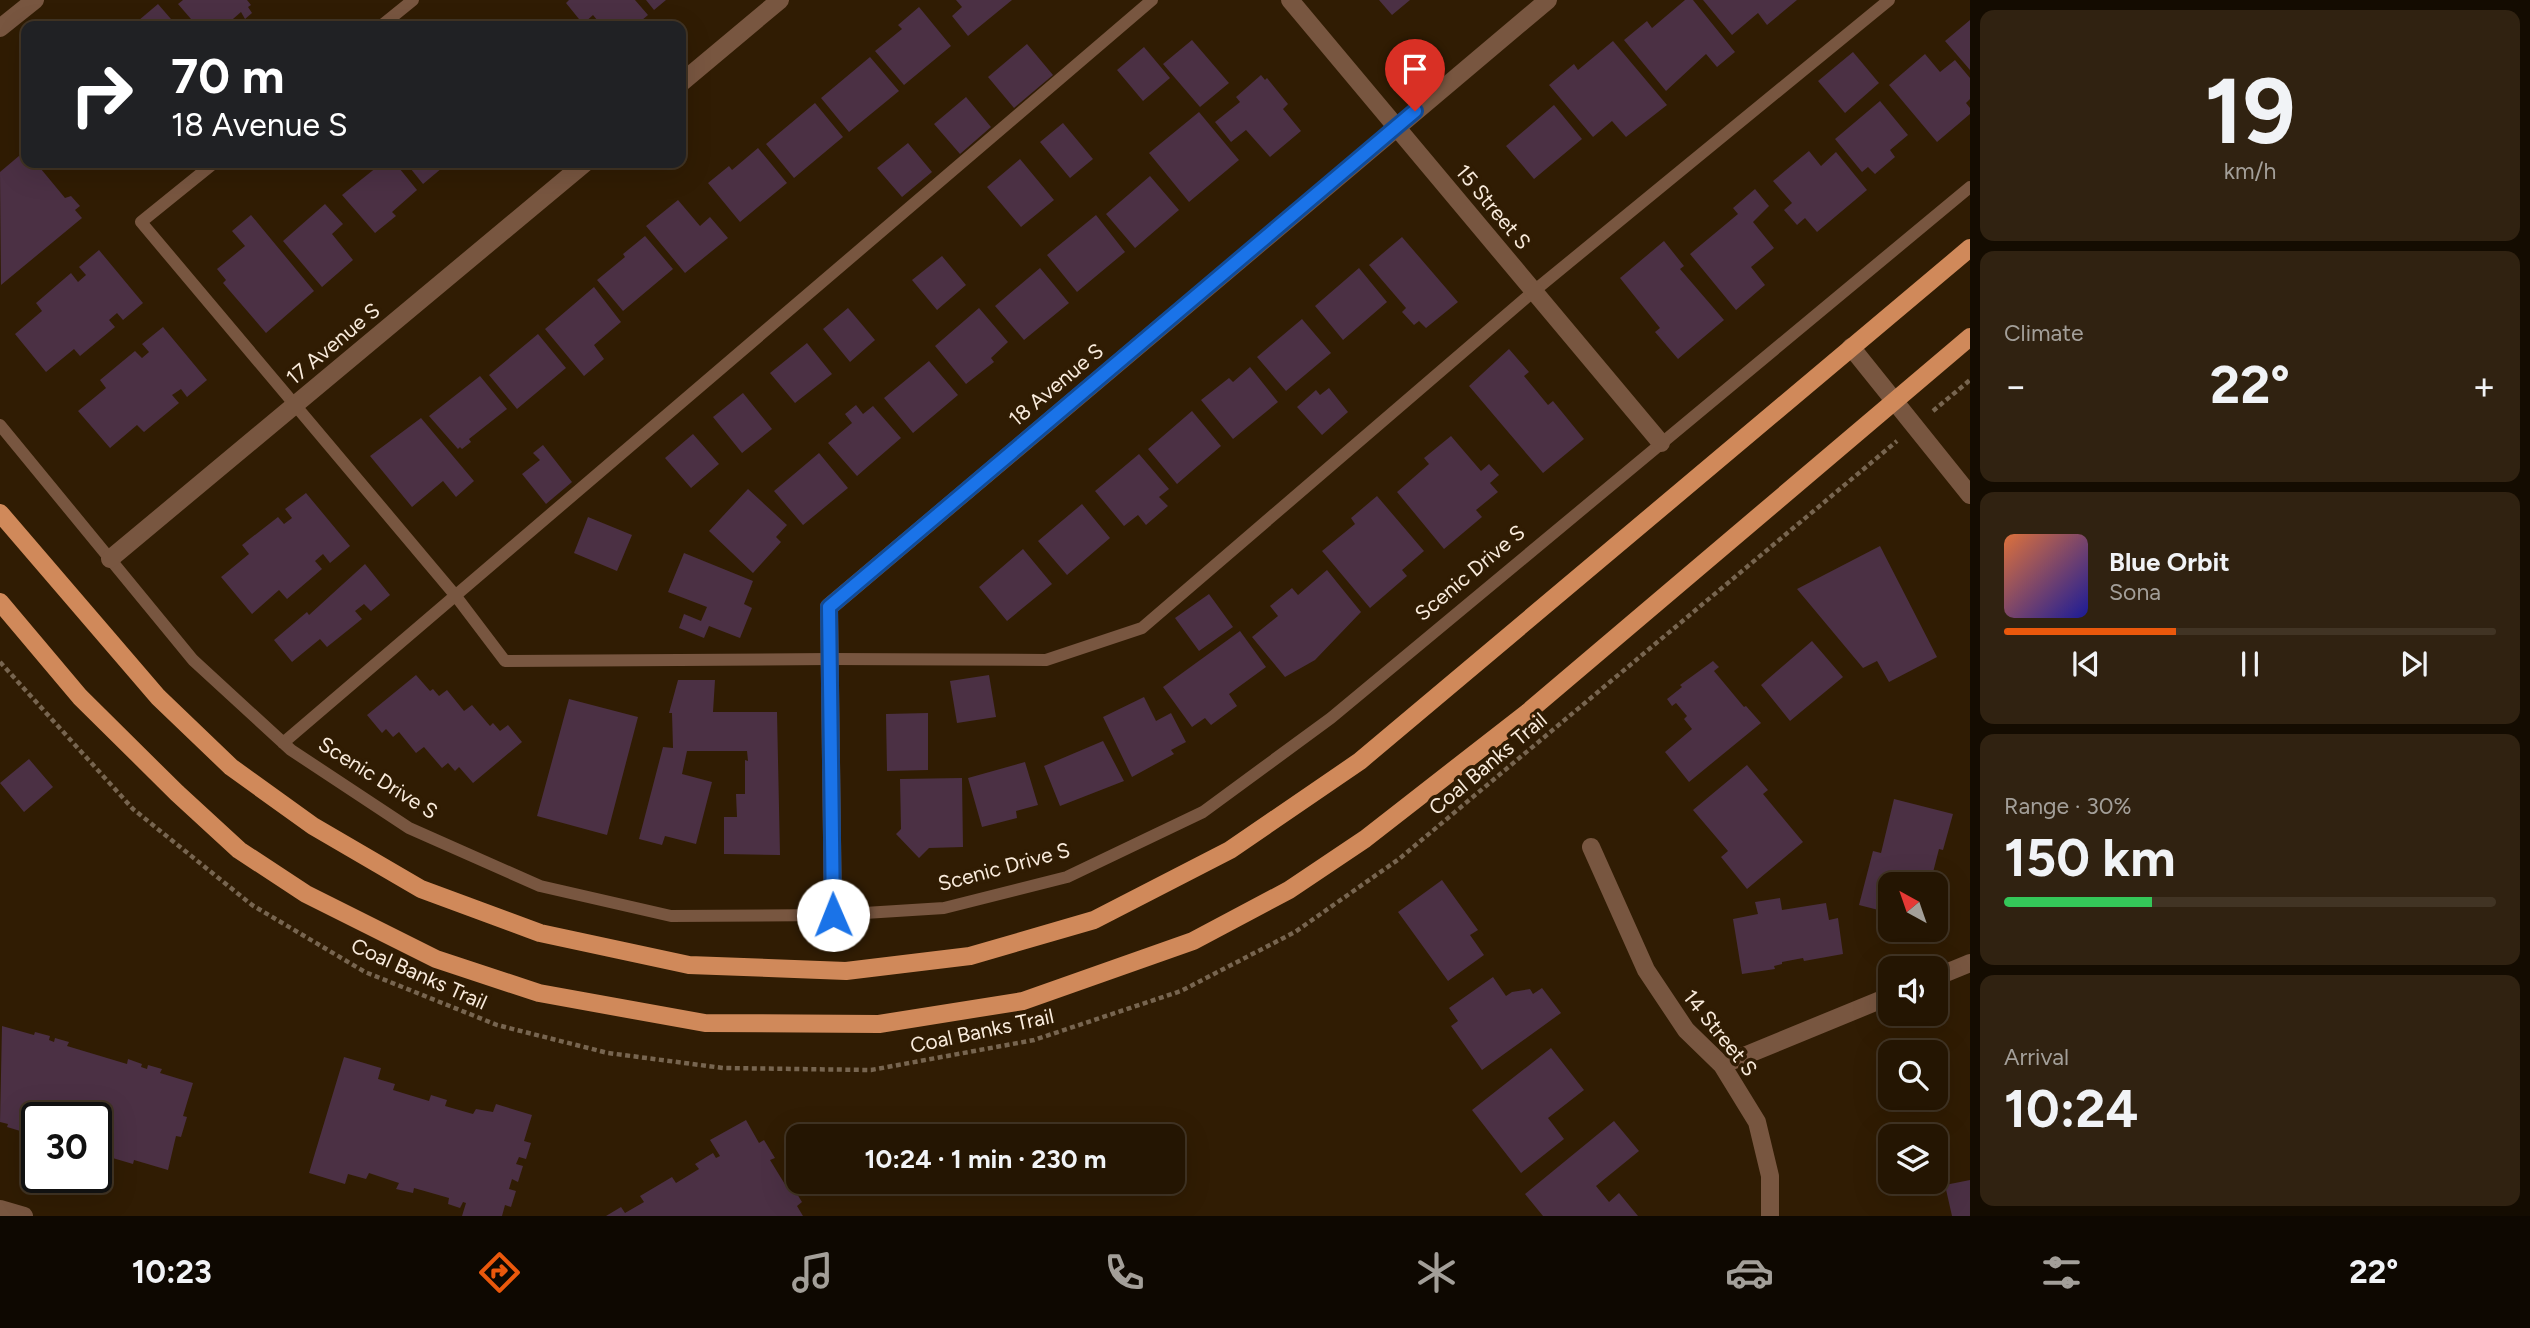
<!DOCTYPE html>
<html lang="en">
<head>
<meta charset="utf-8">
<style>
	:root { --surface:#241502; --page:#302211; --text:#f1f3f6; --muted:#a39f99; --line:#413424; --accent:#ea580c }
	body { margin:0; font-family:Figtree,sans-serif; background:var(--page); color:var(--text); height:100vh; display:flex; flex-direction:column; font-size:26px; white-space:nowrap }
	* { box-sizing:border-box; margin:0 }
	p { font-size:23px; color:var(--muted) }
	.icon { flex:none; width:38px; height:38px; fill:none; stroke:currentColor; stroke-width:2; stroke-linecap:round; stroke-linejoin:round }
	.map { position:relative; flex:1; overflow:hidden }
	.drawer { display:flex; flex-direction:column; gap:10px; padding:10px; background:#140c01; width:560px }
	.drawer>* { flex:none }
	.banner { position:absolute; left:21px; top:21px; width:665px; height:147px; border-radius:14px; box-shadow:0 7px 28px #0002,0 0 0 2px var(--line); background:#202124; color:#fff; overflow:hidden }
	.needle { width:46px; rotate:320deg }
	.fabs { position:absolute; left:1878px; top:872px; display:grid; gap:14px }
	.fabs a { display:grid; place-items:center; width:70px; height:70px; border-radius:14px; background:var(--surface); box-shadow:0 7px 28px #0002,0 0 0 2px var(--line); font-size:35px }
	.speed { position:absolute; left:21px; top:1102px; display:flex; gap:14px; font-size:35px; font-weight:700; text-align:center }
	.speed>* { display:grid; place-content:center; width:91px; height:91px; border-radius:50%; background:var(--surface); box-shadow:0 7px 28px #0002,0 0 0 2px var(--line); line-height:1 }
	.speed .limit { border:4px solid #111; border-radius:10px; background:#fff; color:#111 }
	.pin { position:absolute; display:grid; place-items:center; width:60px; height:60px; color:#fff; margin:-72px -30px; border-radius:50% 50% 50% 0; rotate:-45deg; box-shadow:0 0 7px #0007 }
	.pin .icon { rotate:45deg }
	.me { position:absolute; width:77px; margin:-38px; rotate:359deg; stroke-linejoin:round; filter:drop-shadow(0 0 5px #0008) }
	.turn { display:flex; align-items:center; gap:24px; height:147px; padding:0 35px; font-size:32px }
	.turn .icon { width:91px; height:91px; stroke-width:2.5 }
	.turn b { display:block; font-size:49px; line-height:60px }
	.big { font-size:52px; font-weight:700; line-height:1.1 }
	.drawer .tile { flex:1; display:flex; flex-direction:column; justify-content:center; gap:10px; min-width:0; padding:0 24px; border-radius:14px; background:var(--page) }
	.drawer .dial { align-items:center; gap:0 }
	.dial b { font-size:91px; line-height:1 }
	.song { display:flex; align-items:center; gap:21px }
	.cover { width:84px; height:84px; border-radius:10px; background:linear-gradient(135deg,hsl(20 70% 55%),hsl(240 70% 35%)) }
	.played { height:7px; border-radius:4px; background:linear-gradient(90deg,var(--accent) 35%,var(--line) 35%) }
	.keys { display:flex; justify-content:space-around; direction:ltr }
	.heat { display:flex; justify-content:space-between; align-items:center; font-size:38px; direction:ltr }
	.charge { height:10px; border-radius:5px; background:linear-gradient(90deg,#34c759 30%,var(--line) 0) }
	.trip { position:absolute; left:786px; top:1124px; width:399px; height:70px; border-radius:14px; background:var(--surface); box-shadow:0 7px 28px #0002,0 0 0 2px var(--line); font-weight:700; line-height:70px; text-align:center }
	.tab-bar { display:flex; height:112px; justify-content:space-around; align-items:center; background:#0e0801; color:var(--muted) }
	.tab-bar .icon { width:49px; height:49px }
	.tab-bar .active { color:var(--accent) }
	.tab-bar b { font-size:32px; color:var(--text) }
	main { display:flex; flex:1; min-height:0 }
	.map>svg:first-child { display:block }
	.building { fill:#4b3044 }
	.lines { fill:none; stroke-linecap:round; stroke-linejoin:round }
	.path { stroke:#776550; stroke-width:4.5; stroke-dasharray:5 3.5; stroke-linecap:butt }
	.service { stroke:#785640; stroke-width:12 }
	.minor { stroke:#785640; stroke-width:18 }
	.tertiary { stroke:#785640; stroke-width:18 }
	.primary { stroke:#d0895a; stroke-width:18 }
	.route-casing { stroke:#114b97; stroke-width:18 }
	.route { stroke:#1a73e8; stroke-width:12 }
	.labels { text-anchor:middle; stroke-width:7; stroke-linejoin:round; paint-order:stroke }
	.street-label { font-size:21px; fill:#f9ebdc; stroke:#301c03 }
</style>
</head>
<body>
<main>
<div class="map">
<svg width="1970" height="1216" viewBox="0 0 1970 1216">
	<rect width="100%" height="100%" fill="#301c03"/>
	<!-- building -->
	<path class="building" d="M183,0h64l4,5 -3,2 4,6 -7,6 -4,-7 -15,13 -5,-6 -7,6 -2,-3 -5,4h-10l-19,-22z
		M569,0h66l13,15 -13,11h-33l-9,-11 -10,9 -17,-21z
		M646,0h20l-12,10z
		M956,0h56l-44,36 -16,-20 10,-9z
		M1379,0h31l-18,15z
		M1685,0h8l42,52 -18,15 -11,-13 -40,37 -42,-51 23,-19 5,7z
		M1703,0h94l-30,25 -9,-12 -26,22z
		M158,4l19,22h-45z
		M919,7l32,39 -47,39 -29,-34 27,-22 -4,-4z
		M1970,20v50l-25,-29z
		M1192,40l37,43 -29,24 -37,-43z
		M1613,41l54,64 -41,32 -14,-16 -19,16 -44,-52 25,-21 4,6z
		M1027,44l26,31 -39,33 -26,-31z
		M1144,47l26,31 -27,23 -26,-31z
		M1853,52l26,31 -34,30 -27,-32z
		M1925,54l15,18 15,-12 15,18v21l-4,4 4,5v6l-33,28 -48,-57z
		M870,57l29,34 -50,41 -28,-34z
		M1261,75l4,5 2,-2 21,26 -5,5 18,22 -31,26 -24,-27 -15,12 -16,-20 25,-20 -4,-5z
		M966,97l25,30 -31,27 -26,-30z
		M1880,101l28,34 -18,15 5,7 -20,17 -7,-7 -6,5 -27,-33z
		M815,103l28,34 -49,41 -28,-34z
		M1554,105l28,34 -48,40 -28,-33z
		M1199,112l40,48 -50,42 -40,-49z
		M1063,123l30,36 -23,19 -30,-36z
		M908,143l24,29 -30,25 -25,-29z
		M758,148l29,35 -47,39 -32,-39 21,-17 3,4z
		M26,150v13h18l-3,6 24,29 6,-2 9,10 -5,4 7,8 -81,67 -1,-113z
		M1809,151l12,15 15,-14 31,38 -50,42 -12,-14 -8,7 -13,-15 8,-7 -19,-22z
		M1020,159l34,41 -33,27 -34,-40z
		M382,163h13l22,27 -25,22 4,4 -21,17 -33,-38z
		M406,163h42l-25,21z
		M1150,176l29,34 -44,38 -29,-34z
		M1755,189l14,17 -16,16 21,26 -23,19 14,18 -29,25 -46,-56 48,-40 -5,-6z
		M678,200l22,26 10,-9 18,21 -43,35 -39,-47z
		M325,204l18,20 -11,10 21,26 -31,27 -39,-46z
		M251,215l63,76 -48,42 -43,-50 3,-3 -9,-11 28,-23 -13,-15z
		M1096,215l29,37 -48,40 -30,-37z
		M645,236l28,33 -50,42 -26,-31 28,-23 -2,-3z
		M1402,237l56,65 -32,26 -7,-7 -5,4 -12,-13 4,-4 -37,-43z
		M1664,241l20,25 -4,3 44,51 -46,39 -23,-27 5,-4 -40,-50z
		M99,250l44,53 -20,17 -6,-7 -8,7 6,7 -35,29 -6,-7 -28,23 -31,-38 27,-23 -6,-8 35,-30 7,9 8,-7 -7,-8z
		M942,256l24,29 -29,25 -25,-30z
		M1040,268l29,35 -45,37 -29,-34z
		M1359,268l28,34 -44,38 -28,-34z
		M594,287l27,35 -27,23 10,14 -20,17 -39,-47z
		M848,308l27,32 -25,22 -27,-33z
		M979,308l29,34 -17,16 3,4 -28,22 -31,-38z
		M1302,319l29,34 -45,38 -29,-34z
		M163,327l44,53 -20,17 -6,-8 -9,6 7,8 -35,29 -7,-7 -27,23 -32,-37 28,-23 -6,-8 35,-29 7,7 7,-6 -7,-8z
		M538,334l28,34 -49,41 -28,-34z
		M807,343l25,31 -37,29 -25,-30z
		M1509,349l20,23 -5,4 24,29 5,-4 31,38 -41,34 -74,-87z
		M929,361l29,34 -45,38 -29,-35z
		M1250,367l28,35 -45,37 -32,-39 28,-22 4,4z
		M480,376l27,33 -38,30 2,3 -9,7 -2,-2 -2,2 -29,-33z
		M1329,388l19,24 -26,23 -25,-28 19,-17 4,5z
		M743,393l29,36 -30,24 -29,-36z
		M856,405l7,9 10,-8 28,32 -44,38 -29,-33 24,-20 -7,-9z
		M1192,411l29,35 -44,38 -29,-35z
		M421,418l53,63 -18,16 -13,-16 -31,26 -42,-51z
		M693,434l26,30 -28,24 -26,-30z
		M1451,436l30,35 8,-7 10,11 -9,8 8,9 -22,18 6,7 -38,32 -47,-57 32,-28 -5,-6z
		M543,445l29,37 -26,22 -24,-30 18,-14 -7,-7z
		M819,453l29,35 -45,37 -29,-34z
		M1139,454l30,35 -10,8 9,9 -22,19 -8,-10 -14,11 -29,-35z
		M748,489l39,36 -11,12 5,5 -28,31 -44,-42z
		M306,493l44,53 -20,17 -7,-9 -8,7 7,8 -35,30 -8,-9 -27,24 -31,-37 28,-23 -7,-9 36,-28 6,7 8,-6 -7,-9z
		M1377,496l47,55 -22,19 5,6 -37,32 -48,-57 33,-27 -4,-6z
		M1082,504l28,34 -43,37 -29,-34z
		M588,517l44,18 -15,36 -43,-18z
		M1880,546l57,111 -48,25 -12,-21 -14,7 -66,-79z
		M1023,549l29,35 -45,37 -28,-34z
		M684,553l69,28 -9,23 8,4 -12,30 -31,-12 -5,12 -25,-10 5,-14 17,7 6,-14 -39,-15z
		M365,564l25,31 -19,16 -7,-7 -9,7 7,8 -35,28 -7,-8 -28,23 -18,-22 33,-28 2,3z
		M1327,570l34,42 -46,48 -30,17 -33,-40 26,-21 -8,-10 22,-18 6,7z
		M1209,594l24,33 -34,24 -24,-33z
		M1240,631l26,36 -37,27 8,12 -26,19 -6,-7 -13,9 -29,-40z
		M1812,641l31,36 -53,44 -29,-36z
		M1713,661l6,6 -5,4 30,36 2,-1 15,17 -72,59 -24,-30 27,-23 -8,-10 3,-3 -11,-13 -4,3 -5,-7 15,-12 -2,-2z
		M416,675l14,16 3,-2 6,7 8,-6 17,21 8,-6 18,21 3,-3 7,8 8,-6 14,17 -49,41 -14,-16 -4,4 -7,-8 -6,5 -18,-21 -8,6 -17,-21 -6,5 -7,-8 -4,4 -15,-18z
		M989,675l7,42 -39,6 -7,-42z
		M678,680h37l-2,32h64l3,143 -56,-1v-37h13l-1,-23h9v-34l3,1 -1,-10h-60l-5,23 30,8 -16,62 -31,-8 -3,9 -23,-6 24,-92 10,1 -1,-35h-3z
		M1144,697l12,24 15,-8 15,29 -15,8 3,4 -42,23 -29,-60z
		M569,699l69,18 -31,118 -70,-19z
		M928,713v57l-41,1 -1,-57z
		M1103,741l21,40 -64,25 -16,-40z
		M29,759l24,28 -29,25 -24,-29z
		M1025,762l13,43 -22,6 1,7 -35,9 -14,-49z
		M1747,765l21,25 -5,4 40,48 -56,47 -26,-32 7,-6 -35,-41z
		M962,778l1,69 -34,1 -10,10 -23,-24 5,-5 -1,-50z
		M1894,799l59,15 -10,36 -4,-1 -9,35h-40v29l-31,-8 14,-54 8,2z
		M1442,880l36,50 -8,5 14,20 -36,26 -50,-69z
		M1780,898l2,12 44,-7 3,17 9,-2 5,36 -39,7 -1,-3 -21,4v2l-8,2 1,3 -33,5 -9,-55 25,-5 -3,-12z
		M1493,977l13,19 6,-4 18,-3 3,5 9,-6 19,25 -79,57 -31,-44 7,-5 -9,-13z
		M2,1026l32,9 1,-3 15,4 -1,4 5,2 1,-4 14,4 -2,4 60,18 1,-5 14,5 -1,3 6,2 1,-4 14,4 -2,4 33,10 -10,33 4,1 -6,20 -5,-1 -8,34 -34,-10 -1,4 -34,-10 2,-3 -5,-2v-31h-59v18l-30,-9 1,-3 -8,-2z
		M1551,1048l33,42 -36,28 16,21 -43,34 -49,-63z
		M344,1057l37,11 -3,11 17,5 -2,6 36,11 2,-6 16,5 -2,6 28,8 3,-5 17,3 3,-8 36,11 -8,26 7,2 -5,16 -7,-2 -3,7 7,2 -5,16 -6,-3 -3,10 7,2 -5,16 -6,-2 -3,11h-40l4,-13 -3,-1 -3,6 -12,-4 1,-6 -35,-10 -1,5 -17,-4 3,-6 -30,-10 -3,6 -18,-5 -3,10 -36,-11z
		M746,1120l13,23 5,-3 11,18 -5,2 16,26 5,-2 11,18 -5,4 6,10h-197l15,-9 4,6 19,-11 -4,-6 32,-19 4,6 23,-14 -4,-5 18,-11 3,5 4,-2 -10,-16z
		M1614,1121l25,30 -43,35 13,16 10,-9 19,23h-95l-18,-22z
		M1970,1180v36h-18l-7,-31z"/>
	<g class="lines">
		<!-- path -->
		<path class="path" d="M1933,411l37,-31
			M0,662l133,147 119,96 113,67 132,53 111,28 115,15 148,2 163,-30 147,-49 114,-59 104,-73 498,-418"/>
		<!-- service -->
		<path class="service" d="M381,26l32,-26
			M214,163l-73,59 314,373 50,66 326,-2 215,1 96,-32 392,-337 355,-291
			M0,425l193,235 98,90 118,78 131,58 131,30 162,-1 111,-7 123,-31 136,-65 128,-94 639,-531
			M283,743l869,-743"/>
		<!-- minor -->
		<path class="minor" d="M1290,0l371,443
			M681,83l99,-83
			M1851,347l119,148
			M110,559l475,-396
			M1591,847l55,123 40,60 36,35 35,57 13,54v40
			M833,915l-4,-308 719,-607
			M1936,977l34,-14
			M1722,1065l168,-69
			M0,1209l24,7"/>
		<!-- tertiary -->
		<path class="tertiary" d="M0,28l35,-28"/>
		<!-- primary -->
		<path class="primary" d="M0,513l158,184 73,70 82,59 108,63 119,44 149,32 157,6 124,-15 124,-36 136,-70 130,-89 610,-513
			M0,602l80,95 97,96 62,57 67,44 130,65 103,34 166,30 174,1 144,-23 170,-60 96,-51 76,-51 163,-127 442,-375"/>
	</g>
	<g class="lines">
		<!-- route casing -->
		<g class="route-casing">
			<path id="route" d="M833,915l-4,-308 586,-496"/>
		</g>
		<!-- route -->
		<use href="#route" class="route"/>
	</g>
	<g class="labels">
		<!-- street labels -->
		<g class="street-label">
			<text transform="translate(1493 207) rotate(50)" y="7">15 Street S</text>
			<text transform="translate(333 344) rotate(-40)" y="7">17 Avenue S</text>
			<text transform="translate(1056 385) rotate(-40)" y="7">18 Avenue S</text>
			<text transform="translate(1470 573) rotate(-40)" y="7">Scenic Drive S</text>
			<text transform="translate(1488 764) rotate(-40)" y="7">Coal Banks Trail</text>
			<text transform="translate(378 778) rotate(32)" y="7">Scenic Drive S</text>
			<text transform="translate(1004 867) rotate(-15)" y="7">Scenic Drive S</text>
			<text transform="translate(419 974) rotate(24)" y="7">Coal Banks Trail</text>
			<text transform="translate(982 1031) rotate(-12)" y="7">Coal Banks Trail</text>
			<text transform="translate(1720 1033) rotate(51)" y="7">14 Street S</text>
		</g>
	</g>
</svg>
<div class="fabs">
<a><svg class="needle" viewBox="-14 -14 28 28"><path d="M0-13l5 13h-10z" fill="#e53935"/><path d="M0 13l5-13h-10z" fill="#a39f99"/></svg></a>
<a><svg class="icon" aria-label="sound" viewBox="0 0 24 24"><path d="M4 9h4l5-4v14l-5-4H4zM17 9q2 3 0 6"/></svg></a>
<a><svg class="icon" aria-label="search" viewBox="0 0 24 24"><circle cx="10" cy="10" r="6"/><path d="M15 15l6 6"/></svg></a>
<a><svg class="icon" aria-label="layers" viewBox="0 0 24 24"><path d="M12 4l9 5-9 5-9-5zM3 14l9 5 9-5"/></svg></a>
</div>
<div class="speed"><div class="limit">30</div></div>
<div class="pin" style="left:1415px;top:111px;background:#d93025"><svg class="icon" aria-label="arrive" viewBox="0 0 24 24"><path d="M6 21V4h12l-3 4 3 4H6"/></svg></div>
<svg class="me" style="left:833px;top:915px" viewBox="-20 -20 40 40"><circle r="19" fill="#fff"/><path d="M0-13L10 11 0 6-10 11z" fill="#1a73e8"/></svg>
<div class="trip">10:24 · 1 min · 230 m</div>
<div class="banner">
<div class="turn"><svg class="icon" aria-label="right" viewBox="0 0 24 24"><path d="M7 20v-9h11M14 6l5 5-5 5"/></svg><div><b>70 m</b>18 Avenue S</div></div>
</div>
</div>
<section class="drawer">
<div class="tile dial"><b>19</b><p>km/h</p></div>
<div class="tile"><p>Climate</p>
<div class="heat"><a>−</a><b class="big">22°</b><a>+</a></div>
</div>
<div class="tile">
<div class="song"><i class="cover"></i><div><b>Blue Orbit</b><p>Sona</p></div></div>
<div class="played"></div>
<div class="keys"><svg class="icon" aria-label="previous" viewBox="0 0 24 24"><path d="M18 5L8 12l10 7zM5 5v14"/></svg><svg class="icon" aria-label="pause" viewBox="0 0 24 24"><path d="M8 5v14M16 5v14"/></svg><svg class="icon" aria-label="next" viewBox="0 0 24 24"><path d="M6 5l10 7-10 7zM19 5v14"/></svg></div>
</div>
<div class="tile"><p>Range · 30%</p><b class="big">150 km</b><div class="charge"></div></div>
<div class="tile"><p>Arrival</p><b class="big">10:24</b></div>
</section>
</main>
<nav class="tab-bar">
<b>10:23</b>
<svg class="icon active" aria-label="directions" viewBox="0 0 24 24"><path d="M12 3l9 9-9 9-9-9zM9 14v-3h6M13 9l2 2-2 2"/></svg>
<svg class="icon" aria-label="music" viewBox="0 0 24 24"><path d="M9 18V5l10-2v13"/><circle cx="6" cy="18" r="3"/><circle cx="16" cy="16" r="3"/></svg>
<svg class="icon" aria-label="phone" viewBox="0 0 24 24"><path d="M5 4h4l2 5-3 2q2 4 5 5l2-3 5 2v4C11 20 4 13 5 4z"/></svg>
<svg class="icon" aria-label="climate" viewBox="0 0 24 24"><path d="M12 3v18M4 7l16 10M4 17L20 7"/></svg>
<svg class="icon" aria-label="car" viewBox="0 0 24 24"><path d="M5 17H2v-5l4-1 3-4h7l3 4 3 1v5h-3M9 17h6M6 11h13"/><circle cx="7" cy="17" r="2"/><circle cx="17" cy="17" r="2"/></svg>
<svg class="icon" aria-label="filters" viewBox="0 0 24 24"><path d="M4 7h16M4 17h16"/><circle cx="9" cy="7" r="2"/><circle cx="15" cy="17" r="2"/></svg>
<b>22°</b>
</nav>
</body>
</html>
